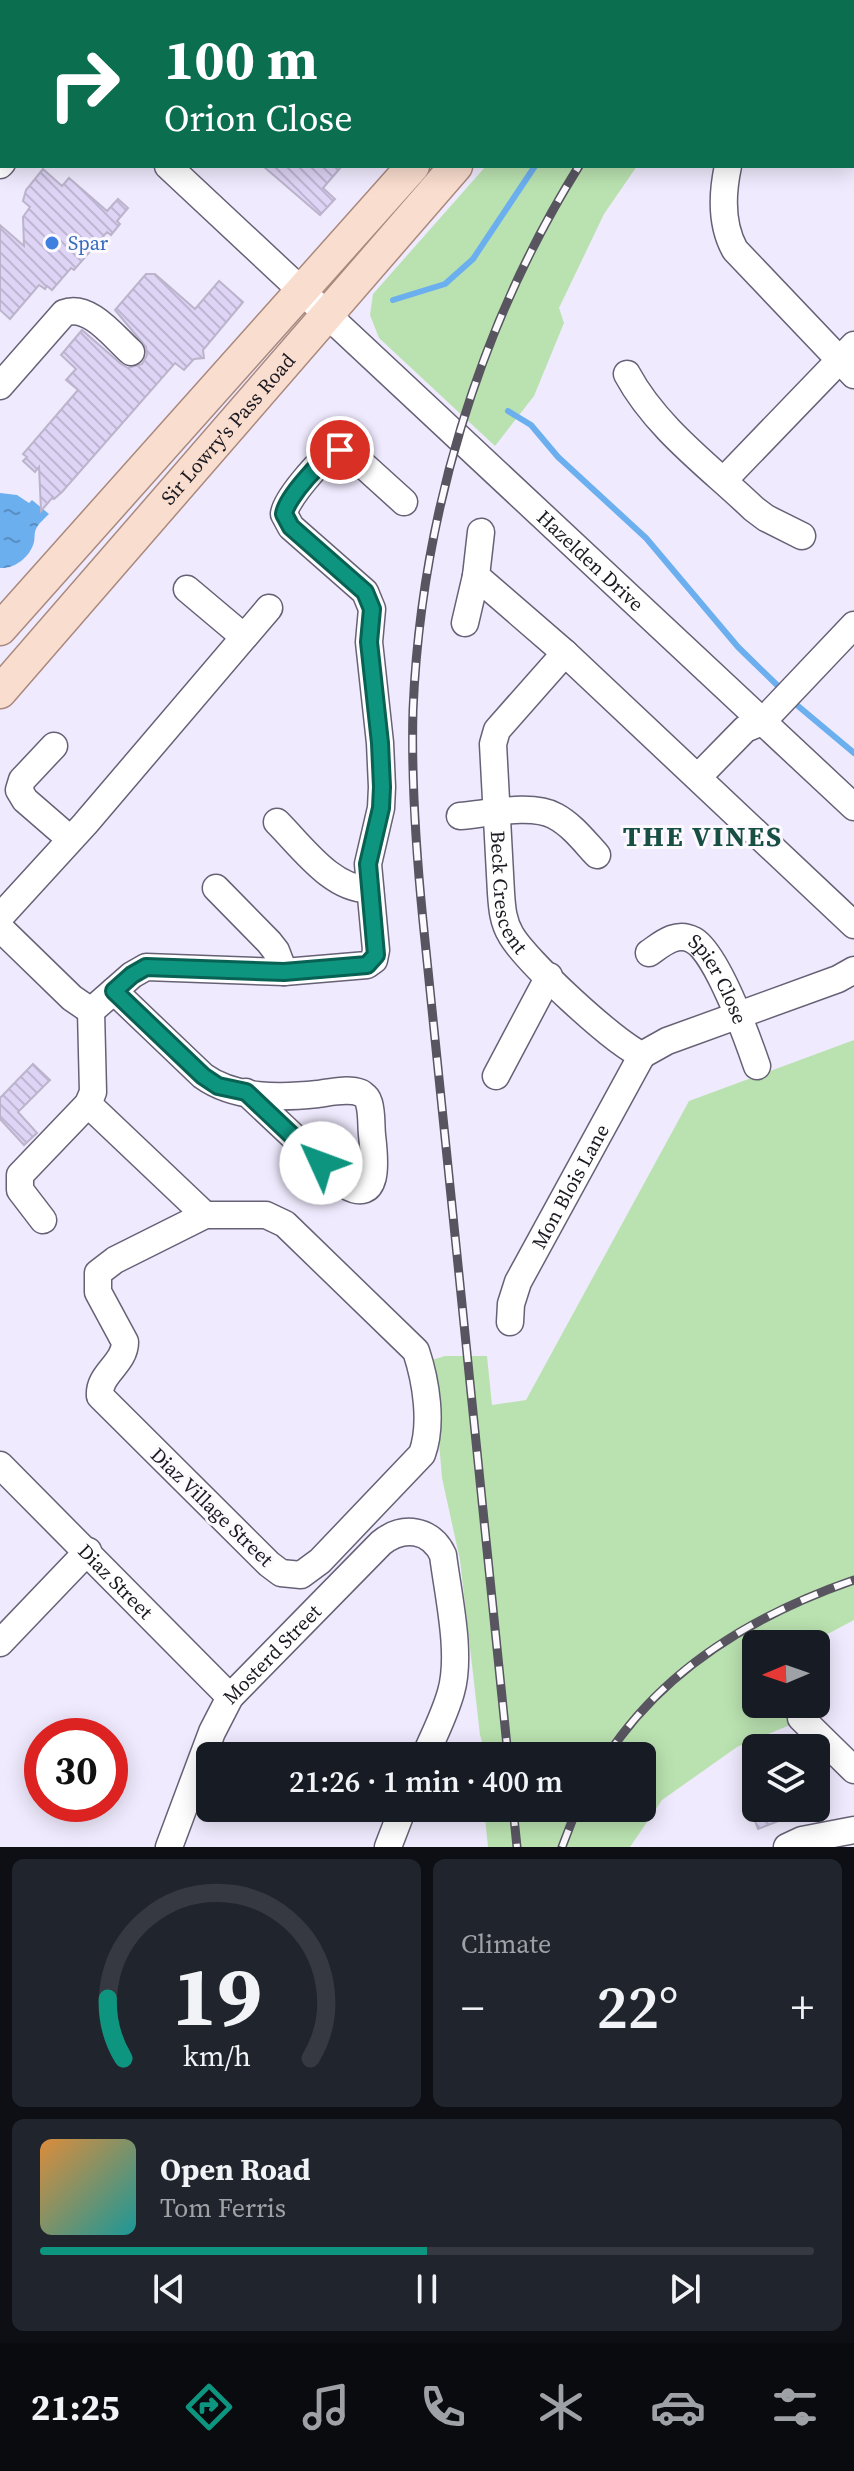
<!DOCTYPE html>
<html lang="en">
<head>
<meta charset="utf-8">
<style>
	:root { --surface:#171b24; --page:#20242c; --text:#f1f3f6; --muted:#9ea1a6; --line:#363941; --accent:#0d9580 }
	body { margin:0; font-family:"Source Serif 4",serif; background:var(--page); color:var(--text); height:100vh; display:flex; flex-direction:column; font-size:30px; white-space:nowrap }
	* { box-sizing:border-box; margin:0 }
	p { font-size:26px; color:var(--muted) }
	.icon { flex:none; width:44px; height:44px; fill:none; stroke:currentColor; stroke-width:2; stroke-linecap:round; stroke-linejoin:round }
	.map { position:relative; height:1847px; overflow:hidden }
	.drawer { display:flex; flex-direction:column; gap:12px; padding:12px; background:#0d0f14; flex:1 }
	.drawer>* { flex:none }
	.hud { position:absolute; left:0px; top:0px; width:854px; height:168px; box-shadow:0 4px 20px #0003; background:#0b6e4f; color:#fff; overflow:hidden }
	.needle { width:52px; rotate:268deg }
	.buttons { position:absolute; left:742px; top:1630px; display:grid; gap:16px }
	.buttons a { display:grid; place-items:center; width:88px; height:88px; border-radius:12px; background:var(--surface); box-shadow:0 4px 20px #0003; font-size:40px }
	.speed { position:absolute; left:24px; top:1718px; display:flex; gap:16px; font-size:40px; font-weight:700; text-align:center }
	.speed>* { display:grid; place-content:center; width:104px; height:104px; border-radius:50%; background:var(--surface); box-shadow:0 4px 20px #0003; line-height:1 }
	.speed .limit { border:12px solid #d22; background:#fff; color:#111 }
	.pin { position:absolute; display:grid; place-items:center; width:68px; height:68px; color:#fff; margin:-34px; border:4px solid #fff; border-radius:50%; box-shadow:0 2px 8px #0007 }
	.me { position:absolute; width:88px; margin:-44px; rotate:313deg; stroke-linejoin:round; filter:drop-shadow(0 0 6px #0008) }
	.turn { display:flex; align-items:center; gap:28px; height:168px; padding:0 32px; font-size:36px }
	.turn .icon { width:104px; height:104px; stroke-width:2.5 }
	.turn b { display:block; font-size:56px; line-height:68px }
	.big { font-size:60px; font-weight:600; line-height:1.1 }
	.drawer .tile { flex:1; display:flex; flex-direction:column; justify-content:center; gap:12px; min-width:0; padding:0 28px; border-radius:12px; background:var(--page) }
	.drawer .dial { align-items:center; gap:0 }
	.dial svg { height:208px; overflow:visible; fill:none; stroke:var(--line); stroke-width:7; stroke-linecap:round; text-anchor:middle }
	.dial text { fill:var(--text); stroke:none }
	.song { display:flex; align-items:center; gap:24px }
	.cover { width:96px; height:96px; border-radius:12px; background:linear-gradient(135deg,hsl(30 70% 55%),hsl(180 70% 35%)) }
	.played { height:8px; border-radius:4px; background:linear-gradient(90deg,var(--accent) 50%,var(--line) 50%) }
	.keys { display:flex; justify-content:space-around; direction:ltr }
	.heat { display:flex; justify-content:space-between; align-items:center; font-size:44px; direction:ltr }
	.drawer .tiles { flex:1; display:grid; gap:12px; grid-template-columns:1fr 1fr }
	.tile:last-child { grid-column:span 2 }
	.trip { position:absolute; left:196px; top:1742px; width:460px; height:80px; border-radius:12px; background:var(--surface); box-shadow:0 4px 20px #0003; font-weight:600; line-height:80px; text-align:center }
	.menu { display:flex; height:128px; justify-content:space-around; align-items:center; background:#090b0e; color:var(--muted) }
	.menu .icon { width:56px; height:56px }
	.menu .current { color:var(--accent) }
	.menu b { font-size:36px; color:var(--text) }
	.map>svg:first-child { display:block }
	.green { fill:#bae2b0 }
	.water { fill:url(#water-ripples) }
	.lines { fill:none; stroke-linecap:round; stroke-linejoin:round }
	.stream { stroke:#6cafef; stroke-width:6 }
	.building { fill:url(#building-back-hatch); stroke:#bbb4cb; stroke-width:2 }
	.minor-casing { stroke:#676176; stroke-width:29 }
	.major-casing { stroke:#a9897d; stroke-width:35 }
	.minor { stroke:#fff; stroke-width:26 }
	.major { stroke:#f9ddce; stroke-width:32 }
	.rail-casing { stroke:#585561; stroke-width:9 }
	.rail { stroke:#fcfaff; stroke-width:6; stroke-dasharray:18; stroke-linecap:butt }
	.route-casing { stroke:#086153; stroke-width:20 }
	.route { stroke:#0d9580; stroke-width:14 }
	.shop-dot { fill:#3f7fe0; stroke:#fcfaff; stroke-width:3 }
	.labels { text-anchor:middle; stroke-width:6; stroke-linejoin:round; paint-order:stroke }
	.shop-label { font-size:20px; fill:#366cbe; stroke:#fcfaff; text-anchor:start }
	.street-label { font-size:20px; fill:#1b1921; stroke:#fcfaff }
	.district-label { font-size:28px; font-weight:bold; letter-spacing:2px; fill:#174f44; stroke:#fcfaff }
</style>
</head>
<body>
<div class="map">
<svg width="854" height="1847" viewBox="0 0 854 1847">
	<defs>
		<pattern id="water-ripples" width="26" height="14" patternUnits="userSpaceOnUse" patternTransform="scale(2)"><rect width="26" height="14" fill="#6cafef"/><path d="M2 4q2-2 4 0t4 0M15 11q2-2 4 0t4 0" fill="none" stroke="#588ec1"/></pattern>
		<pattern id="building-back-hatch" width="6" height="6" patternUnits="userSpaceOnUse" patternTransform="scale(2)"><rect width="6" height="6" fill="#ded4f5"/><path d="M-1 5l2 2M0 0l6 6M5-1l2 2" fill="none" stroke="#beb5d2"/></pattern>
	</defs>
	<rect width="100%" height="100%" fill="#f0eafe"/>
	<!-- green -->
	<path class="green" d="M632,0h136l-137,2z
		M486,166h151l-33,48 -45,94 5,15 -30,73 -39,50 -116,-108 -9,-23 3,-21z
		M854,1040v580l-45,24h-53v60h55l-21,21 -53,22 -75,53 -32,47h-142l-4,-39h158v-52h-156l-6,-21 -20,-175 -18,-82 -10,-118 13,-4h42l5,49 34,-5 163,-299z"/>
	<!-- water -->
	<path class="water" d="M0,493l17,2 12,8 3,-3 17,14c-4,4 -11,10 -13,15 -2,4 -1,9 -2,13 -4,15 -19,27 -34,26z"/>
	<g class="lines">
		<!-- stream -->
		<path class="stream" d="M656,2l1,-2
			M393,300l52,-16 28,-25 62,-93
			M508,411l23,14 27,32 88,81 92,109 41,40
			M798,706l56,47"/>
	</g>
	<!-- building -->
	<path class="building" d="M263,166h79l-19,22 12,11 -15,16z
		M43,169l19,17 7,-8 38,33 11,-12 10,9 -11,13 3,3 -9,11 -4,-3 -33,38 -3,-2 -19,22 -5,-4 -2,3 -6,-4 -29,34 -10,-9v-85l24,21 -1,-29 7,-10 -7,-6 3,-11z
		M146,274h9l40,35 24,-28 24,21 -40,48 1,8 -10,1 -10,11 -9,-7 -113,129 -8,7 -2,-1 -11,13 -2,-44 -4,5 -12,-11 4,-4 -4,-3 55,-64 -12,-10 10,-11 -15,-14 21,-25 39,34 7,4 14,-4 5,-9 -1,-8 -31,-37z
		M33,1064l17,16 -32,32 19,21 -13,12 -24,-26v-21z
		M750,1808h59v1l-51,20z"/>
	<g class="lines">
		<!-- minor casing -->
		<g class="minor-casing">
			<g id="minor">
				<path d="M22,0l1,2"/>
				<path d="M852,22l2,-2"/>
				<path d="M0,165l2,-2"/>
				<path id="s1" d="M168,166l686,641"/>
				<path d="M728,166c-6,28 -7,59 7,84l119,125"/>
				<path d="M627,374c29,54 83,93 127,135l12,9 36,18"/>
				<path d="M0,386l64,-73c25,-10 50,24 67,39"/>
				<path d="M724,480l130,-135"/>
				<path d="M481,532l-5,44 89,77"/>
				<path d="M187,589l57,48"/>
				<path d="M465,623l11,-47"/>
				<path d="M54,746l-32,34 -3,10 6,10 45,39"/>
				<path d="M698,777l47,-48 17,-7 92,-97"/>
				<path d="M460,816c26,-2 72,-13 95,0 17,9 29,25 42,39"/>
				<path d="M277,822c25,25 56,69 93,67"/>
				<path d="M216,888l53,54 7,9 8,21"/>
				<path d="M0,917l85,-93 184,-216"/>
				<path id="s2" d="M854,925l-289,-272 -68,77 -4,14 8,149c1,15 2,29 10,42 15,26 103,108 131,120l25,-14 171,-62 16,-9"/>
				<path d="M0,928l72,70 19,13 41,-36 14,-8 138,5 83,-7 7,-5 2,-10 -8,-86 13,-56 1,-21 -2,-44 -11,-101 3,-33 -7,-17 -74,-65 -7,-13c1,-14 36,-54 48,-61 7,-4 12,-2 19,1l53,48"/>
				<path id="s3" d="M649,953c13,-9 27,-22 44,-13 24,12 55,100 64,126"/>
				<path d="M114,991l89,85c32,23 77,22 115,18 14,-2 30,-6 43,-1 5,4 6,4 8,10 3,10 2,22 3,32 2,19 10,72 -27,50l-99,-93"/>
				<path d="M496,1076l53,-100"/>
				<path d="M88,1104l117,111"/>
				<path d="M205,1215h61l19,9 131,127c10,30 17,73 6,103l-102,107 -19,14 -20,-2 -12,-9 -169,-168c-2,-22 25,-32 25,-54l-27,-50v-19l17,-13z"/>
				<path d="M43,1220l-23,-30v-15l68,-71 5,-12 -2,-81"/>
				<path id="s4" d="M510,1322l1,-18 7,-22 124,-227"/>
				<path id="s5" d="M0,1465l230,232"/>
				<path d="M0,1643l88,-92"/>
				<path d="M801,1718l53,52"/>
				<path id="s6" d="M169,1847l43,-115 18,-35 151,-154c22,-18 50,-14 62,12 5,40 19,99 8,137 -6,22 -17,43 -26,64"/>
				<path d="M388,1847l15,-39"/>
				<path d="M787,1847l15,-7 52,-10"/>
			</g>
		</g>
		<!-- major casing -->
		<g class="major-casing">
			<g id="major">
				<path d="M557,2l1,-2"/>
				<path d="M603,2l1,-2"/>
				<path d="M0,629l413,-463"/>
				<path id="s7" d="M0,692l456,-526"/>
			</g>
		</g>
		<!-- minor -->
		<use href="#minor" class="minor"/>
		<!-- major -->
		<use href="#major" class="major"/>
		<!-- rail casing -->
		<g class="rail-casing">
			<path id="rail" d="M702,2l2,-2
				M508,1756l-85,-835c-7,-71 -12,-141 -10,-211 8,-191 65,-382 166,-544
				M607,1756c58,-89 149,-142 247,-176
				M513,1808l4,39
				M562,1847l15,-39"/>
		</g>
		<!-- rail -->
		<use href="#rail" class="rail"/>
	</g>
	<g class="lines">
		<!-- route casing -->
		<g class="route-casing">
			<path id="route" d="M321,1163l-75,-71 -28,-6 -15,-10 -89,-85 18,-16 14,-8 138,5 83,-7 9,-10 -8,-91 13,-56 1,-21 -2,-44 -11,-101 3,-33 -7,-17 -74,-65 -7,-13c2,-16 41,-60 56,-64"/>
		</g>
		<!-- route -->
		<use href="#route" class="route"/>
	</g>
	<!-- markers -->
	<circle class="shop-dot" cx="52" cy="243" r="8"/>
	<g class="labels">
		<!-- shop labels -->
		<g class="shop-label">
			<text x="68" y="250">Spar</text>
		</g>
		<!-- street labels -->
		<g class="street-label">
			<text dy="7" stroke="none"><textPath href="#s7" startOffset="348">Sir Lowry's Pass Road</textPath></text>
			<text dy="7" stroke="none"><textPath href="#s1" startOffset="578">Hazelden Drive</textPath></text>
			<text dy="7" stroke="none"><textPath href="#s2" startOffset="664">Beck Crescent</textPath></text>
			<text dy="7" stroke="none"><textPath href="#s3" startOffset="96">Spier Close</textPath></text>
			<text dy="7" stroke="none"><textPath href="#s4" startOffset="150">Mon Blois Lane</textPath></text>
			<text transform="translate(212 1507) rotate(44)" y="7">Diaz Village Street</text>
			<text dy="7" stroke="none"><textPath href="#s5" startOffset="164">Diaz Street</textPath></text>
			<text dy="7" stroke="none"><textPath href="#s6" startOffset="222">Mosterd Street</textPath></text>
		</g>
		<!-- district labels -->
		<g class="district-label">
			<text x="703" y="846">THE VINES</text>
		</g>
	</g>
</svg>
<div class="buttons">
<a><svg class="needle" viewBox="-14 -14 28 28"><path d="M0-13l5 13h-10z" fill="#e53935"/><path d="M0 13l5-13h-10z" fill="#9ea1a6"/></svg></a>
<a><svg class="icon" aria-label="layers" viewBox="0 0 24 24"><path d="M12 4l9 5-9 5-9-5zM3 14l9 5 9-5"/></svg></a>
</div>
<div class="speed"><div class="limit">30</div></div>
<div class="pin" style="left:340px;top:450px;background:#d93025"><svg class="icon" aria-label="arrive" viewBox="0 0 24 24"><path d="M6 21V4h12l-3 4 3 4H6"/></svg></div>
<svg class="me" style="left:321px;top:1163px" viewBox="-20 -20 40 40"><circle r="19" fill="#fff"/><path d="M0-13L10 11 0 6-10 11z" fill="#0d9580"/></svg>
<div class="trip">21:26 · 1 min · 400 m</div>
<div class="hud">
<div class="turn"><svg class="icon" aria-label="right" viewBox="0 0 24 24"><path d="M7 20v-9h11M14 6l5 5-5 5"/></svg><div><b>100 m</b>Orion Close</div></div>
</div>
</div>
<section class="drawer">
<div class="tiles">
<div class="tile dial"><svg viewBox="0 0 100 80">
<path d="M14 69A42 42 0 1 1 86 69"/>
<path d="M14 69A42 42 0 0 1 8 46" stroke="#0d9580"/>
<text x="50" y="56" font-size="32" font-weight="700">19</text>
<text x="50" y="72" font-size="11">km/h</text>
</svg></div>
<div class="tile"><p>Climate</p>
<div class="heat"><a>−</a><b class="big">22°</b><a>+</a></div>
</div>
<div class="tile">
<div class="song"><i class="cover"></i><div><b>Open Road</b><p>Tom Ferris</p></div></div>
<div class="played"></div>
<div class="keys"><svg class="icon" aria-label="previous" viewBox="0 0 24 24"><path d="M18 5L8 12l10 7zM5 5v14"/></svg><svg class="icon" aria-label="pause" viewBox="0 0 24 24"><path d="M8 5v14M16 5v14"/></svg><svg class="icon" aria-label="next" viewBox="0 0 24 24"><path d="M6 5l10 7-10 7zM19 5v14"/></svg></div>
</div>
</div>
</section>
<nav class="menu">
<b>21:25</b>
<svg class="icon current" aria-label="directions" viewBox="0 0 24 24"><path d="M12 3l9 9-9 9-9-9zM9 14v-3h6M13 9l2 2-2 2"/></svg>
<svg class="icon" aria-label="music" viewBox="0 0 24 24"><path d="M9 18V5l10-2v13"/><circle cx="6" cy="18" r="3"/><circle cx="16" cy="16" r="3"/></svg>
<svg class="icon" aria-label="phone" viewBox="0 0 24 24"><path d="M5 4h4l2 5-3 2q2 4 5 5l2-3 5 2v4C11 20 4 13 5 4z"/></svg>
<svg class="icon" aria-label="climate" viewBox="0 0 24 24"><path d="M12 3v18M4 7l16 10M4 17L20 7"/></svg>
<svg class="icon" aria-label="car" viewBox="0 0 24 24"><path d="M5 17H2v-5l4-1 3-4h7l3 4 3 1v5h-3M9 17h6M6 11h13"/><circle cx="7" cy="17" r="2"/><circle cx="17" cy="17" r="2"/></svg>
<svg class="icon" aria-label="filters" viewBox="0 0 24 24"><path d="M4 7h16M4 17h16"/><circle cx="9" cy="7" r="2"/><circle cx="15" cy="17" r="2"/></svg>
</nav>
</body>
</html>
